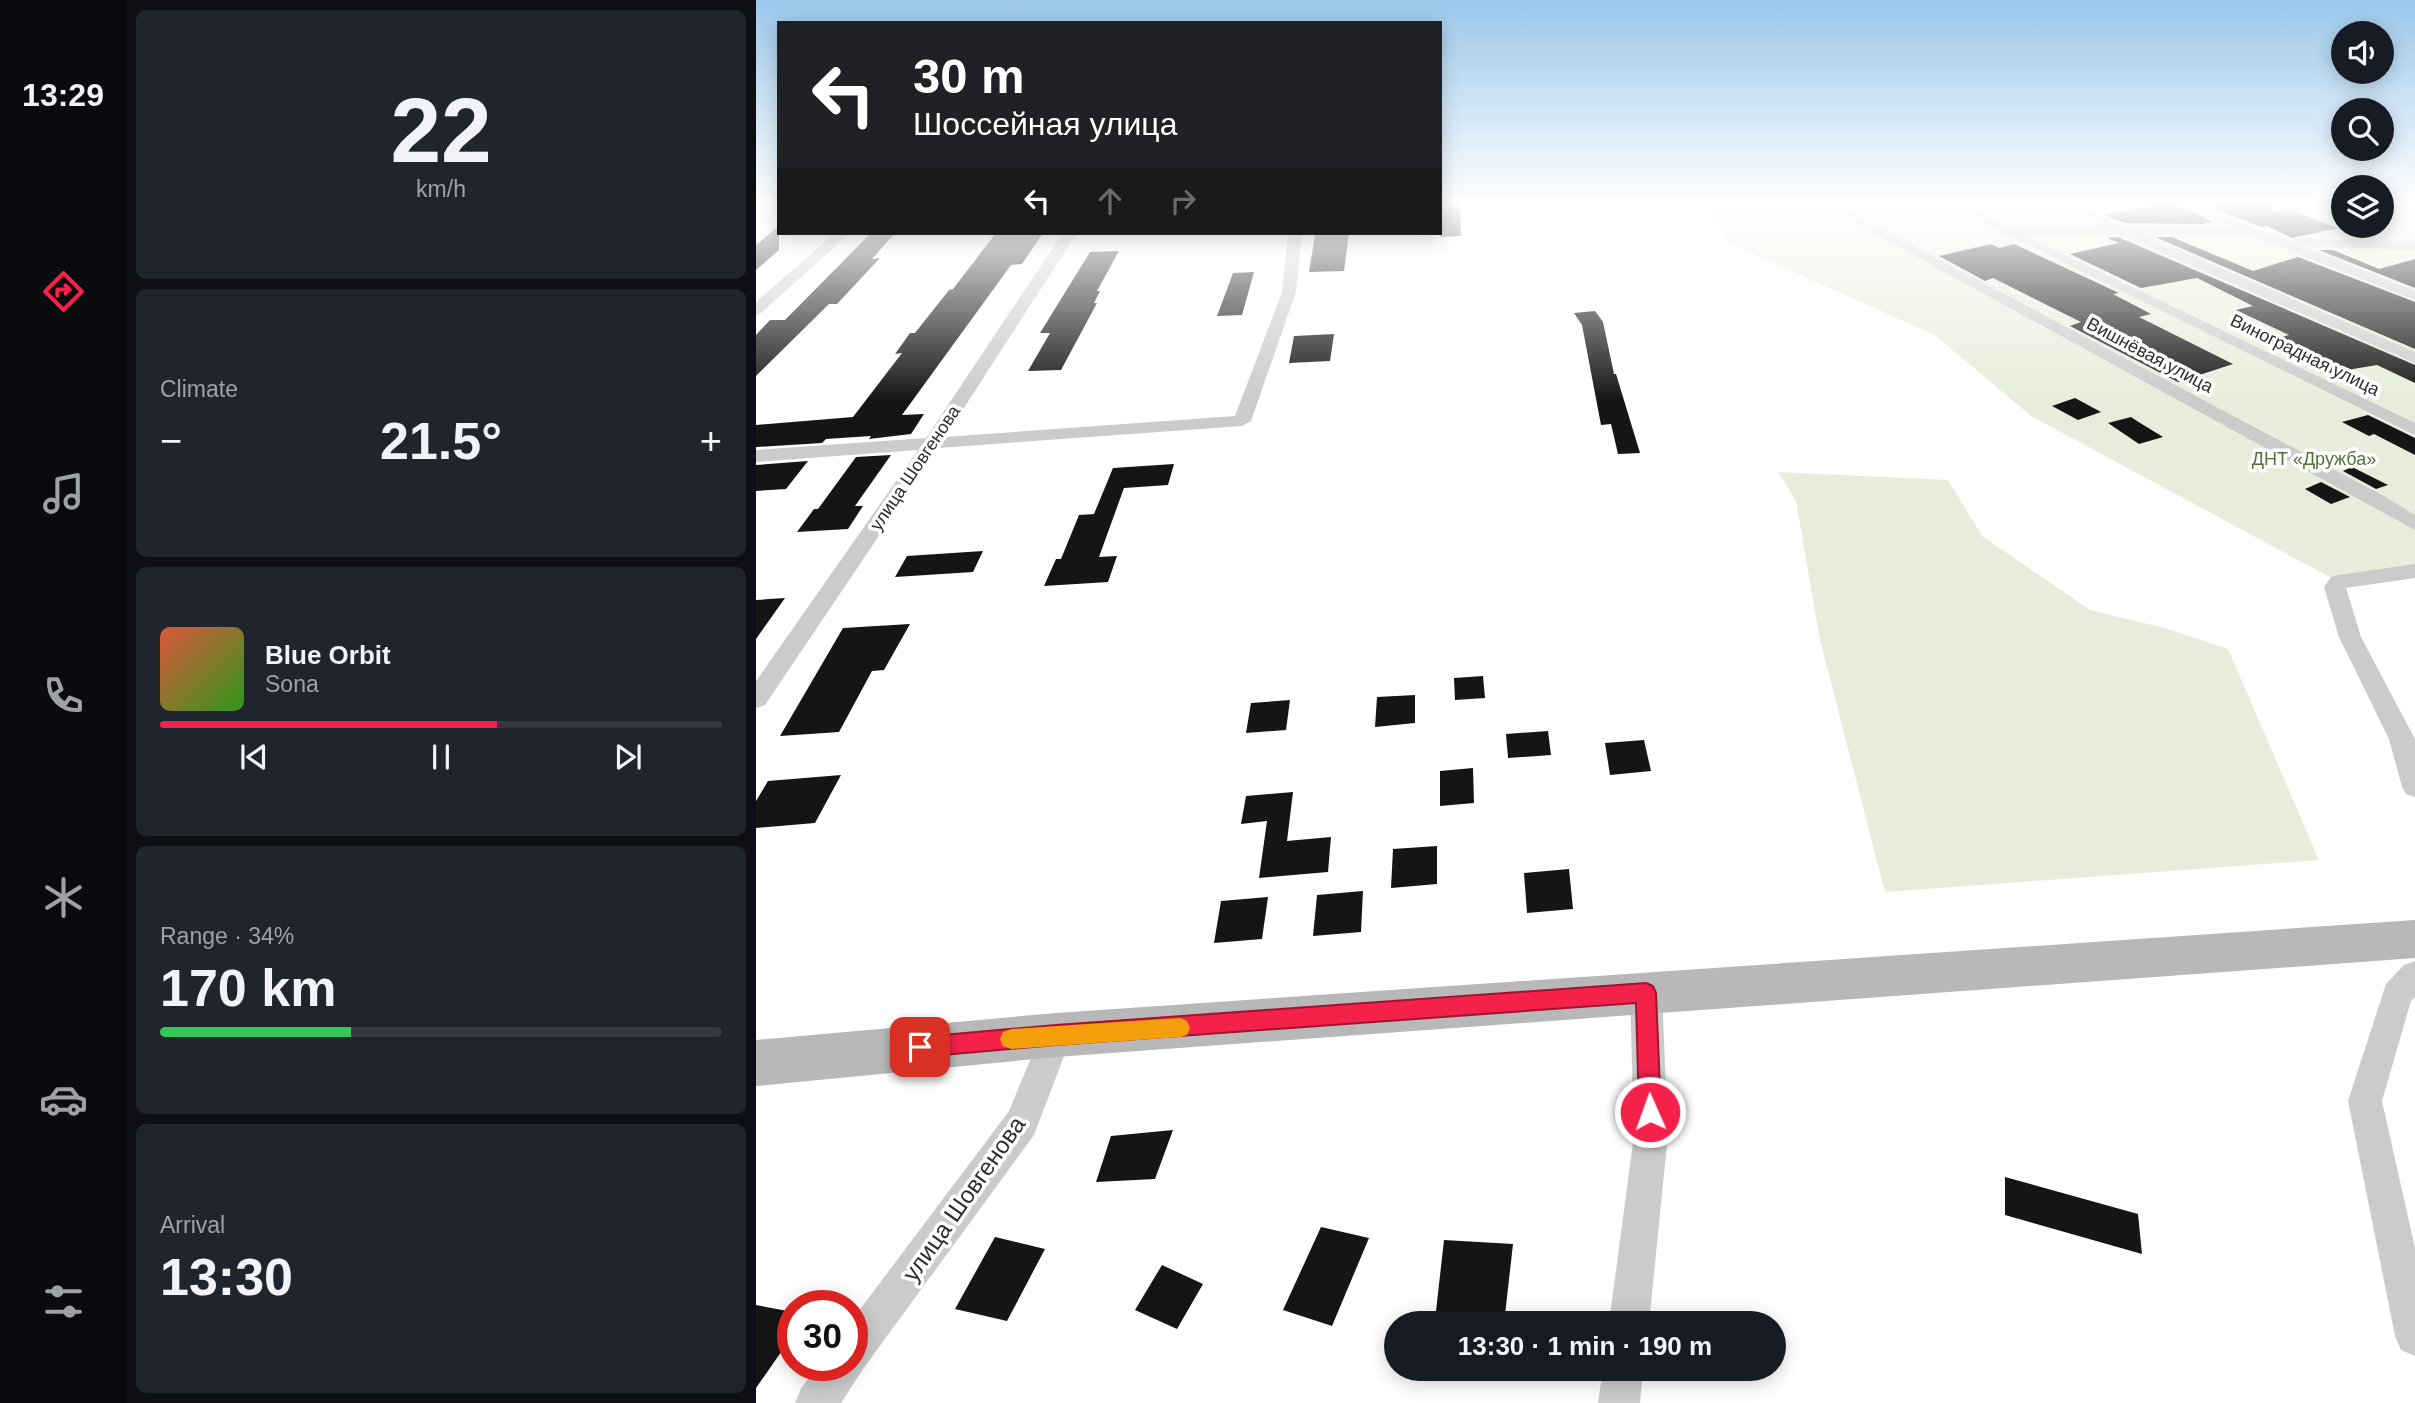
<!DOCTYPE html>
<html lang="en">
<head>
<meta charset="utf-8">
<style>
	:root { --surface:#171b24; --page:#20242c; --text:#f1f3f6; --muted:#9ea1a6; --line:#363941; --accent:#f4214b }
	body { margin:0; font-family:Helvetica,sans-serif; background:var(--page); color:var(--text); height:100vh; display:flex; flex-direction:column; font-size:26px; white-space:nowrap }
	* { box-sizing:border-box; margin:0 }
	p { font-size:23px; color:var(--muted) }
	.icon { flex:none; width:38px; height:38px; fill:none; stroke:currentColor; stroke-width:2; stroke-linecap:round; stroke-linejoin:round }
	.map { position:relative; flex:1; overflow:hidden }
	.panel { display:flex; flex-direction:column; gap:10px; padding:10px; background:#0d0f14; width:630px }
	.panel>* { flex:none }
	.hud { position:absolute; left:21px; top:21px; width:665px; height:214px; border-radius:0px; box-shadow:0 4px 18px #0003; background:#202124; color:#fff; overflow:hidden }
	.fabs { position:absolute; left:1575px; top:21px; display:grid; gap:14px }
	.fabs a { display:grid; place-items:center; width:63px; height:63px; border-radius:50%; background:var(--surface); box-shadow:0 4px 18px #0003; font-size:35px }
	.speed { position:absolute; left:21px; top:1290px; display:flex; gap:14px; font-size:35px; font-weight:700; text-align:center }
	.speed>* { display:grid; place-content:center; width:91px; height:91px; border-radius:50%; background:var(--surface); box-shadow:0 4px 18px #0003; line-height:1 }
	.speed .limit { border:10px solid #d22; background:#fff; color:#111 }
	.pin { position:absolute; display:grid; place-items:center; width:60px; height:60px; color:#fff; margin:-30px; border-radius:14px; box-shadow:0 4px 10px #0006 }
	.me { position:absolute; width:77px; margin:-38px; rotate:358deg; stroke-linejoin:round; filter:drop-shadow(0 0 5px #0008) }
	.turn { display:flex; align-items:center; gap:24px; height:147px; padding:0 21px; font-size:32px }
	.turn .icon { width:91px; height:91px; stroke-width:2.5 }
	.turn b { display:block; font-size:49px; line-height:60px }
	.lanes { display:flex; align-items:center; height:66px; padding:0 21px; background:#0003; justify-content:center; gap:35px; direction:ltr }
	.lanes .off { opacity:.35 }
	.big { font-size:52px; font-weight:700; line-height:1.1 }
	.panel .card { flex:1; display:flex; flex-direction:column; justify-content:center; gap:10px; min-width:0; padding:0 24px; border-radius:10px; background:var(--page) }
	.panel .dial { align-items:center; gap:0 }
	.dial b { font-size:91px; line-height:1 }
	.song { display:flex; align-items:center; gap:21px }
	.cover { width:84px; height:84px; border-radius:10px; background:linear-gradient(135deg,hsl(10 70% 55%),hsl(110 70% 35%)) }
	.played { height:7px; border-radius:4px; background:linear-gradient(90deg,var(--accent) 60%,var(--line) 60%) }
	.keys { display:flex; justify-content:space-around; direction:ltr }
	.heat { display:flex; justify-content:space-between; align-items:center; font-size:38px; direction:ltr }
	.charge { height:10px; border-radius:5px; background:linear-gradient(90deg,#34c759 34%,var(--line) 0) }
	.trip { position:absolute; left:628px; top:1311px; width:402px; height:70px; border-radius:35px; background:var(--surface); box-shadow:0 4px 18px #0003; font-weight:700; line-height:70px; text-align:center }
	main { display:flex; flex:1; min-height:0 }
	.menu { display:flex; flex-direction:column; width:126px; justify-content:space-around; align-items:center; background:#090b0e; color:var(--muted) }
	.menu .icon { width:49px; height:49px }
	.menu .selected { color:var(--accent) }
	.menu b { font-size:32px; color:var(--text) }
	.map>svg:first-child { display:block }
	.green { fill:#e7edda }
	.building { fill:#151515 }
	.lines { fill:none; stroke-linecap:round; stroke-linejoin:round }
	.street { fill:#cbcbcb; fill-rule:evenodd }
	.secondary { fill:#b8b8b8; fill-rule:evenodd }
	.route { fill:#f4214b; stroke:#9f1531; stroke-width:2 }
	.slow { fill:#f59e0b }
	.labels { text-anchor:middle; stroke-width:7; stroke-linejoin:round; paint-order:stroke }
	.far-street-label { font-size:18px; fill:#2e2e2e; stroke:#fff }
	.far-park-label { font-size:18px; fill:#576e38; stroke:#fff }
	.near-street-label { font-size:24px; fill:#2e2e2e; stroke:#fff }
</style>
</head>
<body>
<main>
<nav class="menu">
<b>13:29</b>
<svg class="icon selected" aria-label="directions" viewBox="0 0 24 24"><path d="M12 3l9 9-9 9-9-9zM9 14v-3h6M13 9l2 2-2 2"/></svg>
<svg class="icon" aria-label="music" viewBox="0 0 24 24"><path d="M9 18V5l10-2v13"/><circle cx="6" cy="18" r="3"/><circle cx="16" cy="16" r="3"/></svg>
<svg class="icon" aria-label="phone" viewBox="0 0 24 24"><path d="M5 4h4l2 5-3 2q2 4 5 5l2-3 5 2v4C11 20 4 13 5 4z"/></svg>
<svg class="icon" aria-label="climate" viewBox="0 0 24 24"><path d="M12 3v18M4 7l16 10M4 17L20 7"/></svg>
<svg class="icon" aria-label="car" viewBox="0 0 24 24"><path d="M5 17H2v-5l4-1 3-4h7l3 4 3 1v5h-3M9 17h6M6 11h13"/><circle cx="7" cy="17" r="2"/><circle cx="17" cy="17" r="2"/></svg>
<svg class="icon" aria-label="filters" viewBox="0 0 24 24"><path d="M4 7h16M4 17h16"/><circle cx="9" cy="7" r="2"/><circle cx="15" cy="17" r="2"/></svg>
</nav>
<section class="panel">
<div class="card dial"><b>22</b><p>km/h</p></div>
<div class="card"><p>Climate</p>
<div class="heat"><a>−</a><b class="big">21.5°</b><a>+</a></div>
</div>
<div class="card">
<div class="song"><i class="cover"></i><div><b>Blue Orbit</b><p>Sona</p></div></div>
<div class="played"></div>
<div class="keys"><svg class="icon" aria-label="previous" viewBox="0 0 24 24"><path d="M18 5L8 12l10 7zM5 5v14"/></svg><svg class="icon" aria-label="pause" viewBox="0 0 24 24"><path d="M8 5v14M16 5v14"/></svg><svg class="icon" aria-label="next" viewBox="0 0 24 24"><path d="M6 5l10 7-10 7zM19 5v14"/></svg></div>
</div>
<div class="card"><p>Range · 34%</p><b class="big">170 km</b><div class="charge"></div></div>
<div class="card"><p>Arrival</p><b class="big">13:30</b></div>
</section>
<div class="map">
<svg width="1659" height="1403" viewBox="0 0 1659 1403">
	<rect width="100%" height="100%" fill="#fff"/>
	<!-- green -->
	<path class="green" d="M948,205h639v21h39v-21h33v366l-76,11 -308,-166 -96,-81 -206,-92z
		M1022,472l170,8 34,56 108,74 74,18 64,21 91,211 -434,32 -65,-252 -24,-139z"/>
	<!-- building -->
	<path class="building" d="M684,205h20l1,31 -21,1z
		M1396,205h27l33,17 -10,2 -77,-1 -21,-8z
		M1449,205h67l1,7 16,-3 49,19 -46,10 -25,-12 -6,1z
		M23,226v24l-23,20v-25z
		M139,233l-23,26 8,-1 -43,46h-8l-73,72v-41l14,-15h15l85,-86z
		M240,233h47l-21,31 -11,1 -109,150 22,-1 -13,20 -42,5 2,-3 -45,3 -4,4 -66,4v-22l97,-8 49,-64 -7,1 15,-21h5l34,-43 4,-1z
		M593,233l-5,38 -35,1 6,-37z
		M1362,237l297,128v18l-38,-18 -54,9 -55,-33 21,-6 -53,-25 17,-4 -56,-28 -56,10 -71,-34 49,-11 -12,-5z
		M1399,237h17l81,34 45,-14 117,45v47z
		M1235,244l8,4 15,-4 105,49 -6,1 38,20 -12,3 94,47 -55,18 -108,-56 11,-4 -88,-44 -8,3 -46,-25z
		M1563,250h14l46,19 36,-10v29z
		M363,251l-22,40h3l-6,12h3l-36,67 -33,1 22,-38h-10l50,-81z
		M498,272l-12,43 -25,1 16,-43z
		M839,311l8,11 11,52h2l24,79 -22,1 -7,-30 -10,1 -19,-100 -8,-12z
		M578,334l-4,27 -41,2 5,-27z
		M1319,398l26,14 -23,8 -26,-14z
		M1612,415l47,23v17l-41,-21 -5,2 -27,-14z
		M1375,417l6,4 26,16 -24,7 -31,-21z
		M135,455l-36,51h8l-15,23 -51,3 17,-23h4l38,-52z
		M52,461l-22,28 -30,2v-26z
		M418,464l-6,21 -44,3 -25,69 18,-1 -9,26 -64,4 12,-27h5l18,-44 15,-1 19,-46z
		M1596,467l36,18 -12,4 -33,-18z
		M1565,482l29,15 -19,7 -26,-15z
		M227,551l-10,21 -78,5 12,-21z
		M29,598l-29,41v-39z
		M154,624l-26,46 -12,1 -33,61 -59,4 63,-108z
		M727,676l2,22 -30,2 -1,-22z
		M659,695v28l-40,4 2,-30z
		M534,700l-4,30 -40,3 5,-30z
		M792,731l3,24 -43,3 -2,-24z
		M888,740l7,31 -41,4 -5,-32z
		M717,768l1,35 -34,3v-35z
		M85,775l-26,48 -59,5v-27l12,-20z
		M537,792l-6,49 44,-4 -3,35 -69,6 8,-57 -26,3 5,-28z
		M681,846v38l-46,4 2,-39z
		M813,869l4,40 -46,4 -3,-40z
		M607,891l-2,41 -48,4 4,-41z
		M512,897l-6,42 -48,4 7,-42z
		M417,1130l-18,49 -59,3 15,-46z
		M1249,1177l133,37 4,40 -137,-39z
		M565,1227l48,11 -37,88 -49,-16z
		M239,1237l50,12 -38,72 -52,-12z
		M688,1240l69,4 -8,71 -69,-4z
		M406,1265l41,19 -26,45 -42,-19z
		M0,1305l37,7v23l-37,53z"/>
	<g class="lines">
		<!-- street -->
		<path class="street" d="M1066,205h15l545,290 33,20v15z
			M1190,205h16l50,24 48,-4h41l-42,-20h16l49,21 106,1 -49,-22h17l93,37 6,-4 118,4v8l-112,-4 112,45v9l-170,-67 -6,2 -97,-1 273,118v11l-296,-129 -93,2 389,187v12z
			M1551,205h17l19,7v8z
			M79,233h15l-89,80 -5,2v-13z
			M307,233h14l-132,204 290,-21 47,-124 6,-59h14l-6,59 -45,129 -9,5 -304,22 -173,257 -9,3v-27l162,-231 -162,12v-12l170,-12z
			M1659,564v14l-69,10 15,49 54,102v58l-9,-3 -4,-7 -13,-48 -50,-102 -15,-50 7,-10 8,-2z
			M1659,961v36l-4,4 -29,100 33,147v108l-14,-6 -6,-14 -47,-235 38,-117 18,-19z
			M890,979l11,4 5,10 6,142 -19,188h-40l25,-188 -4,-142 5,-10z
			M300,1020l11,4 5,11 -38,100 -171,234 -22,34h-46l6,-15 18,-23h33v-45l157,-209 36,-87z
			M847,1368h40l-3,35h-42z"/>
		<!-- secondary -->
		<path class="secondary" d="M1659,920v38l-1359,99 -300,29v-46l300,-27z"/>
	</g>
	<!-- sky -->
	<linearGradient id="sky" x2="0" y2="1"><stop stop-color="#9ac7ea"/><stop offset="0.51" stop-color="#fff"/><stop offset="1" stop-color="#fff" stop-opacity="0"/></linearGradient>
	<rect width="1659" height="401" fill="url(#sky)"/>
	<!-- route -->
	<path class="route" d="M890,983l7,3 3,7 5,119 -3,7 -8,4 -8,-4 -3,-7 -3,-109 -580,42 -136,12 -8,-3 -3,-7 3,-7 8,-3 136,-12z"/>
	<!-- slow -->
	<path class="slow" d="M424,1018l7,3 3,7 -3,7 -7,2 -169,12 -8,-3 -3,-7 3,-7 8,-3z"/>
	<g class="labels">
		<!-- far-street labels -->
		<g class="far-street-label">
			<text transform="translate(1394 355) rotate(28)" y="6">Вишнёвая улица</text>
			<text transform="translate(1549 355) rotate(26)" y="6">Виноградная улица</text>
			<text transform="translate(159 468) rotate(-56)" y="6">улица Шовгенова</text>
		</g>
		<!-- far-park labels -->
		<g class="far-park-label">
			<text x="1558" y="465">ДНТ «Дружба»</text>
		</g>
		<!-- near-street labels -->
		<g class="near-street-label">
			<text transform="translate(208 1199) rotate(-55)" y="8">улица Шовгенова</text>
		</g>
	</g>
</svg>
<div class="fabs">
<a><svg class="icon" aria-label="sound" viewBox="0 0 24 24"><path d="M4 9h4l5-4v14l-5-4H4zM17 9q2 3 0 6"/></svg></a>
<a><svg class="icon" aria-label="search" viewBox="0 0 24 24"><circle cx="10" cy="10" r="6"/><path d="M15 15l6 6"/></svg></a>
<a><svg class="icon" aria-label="layers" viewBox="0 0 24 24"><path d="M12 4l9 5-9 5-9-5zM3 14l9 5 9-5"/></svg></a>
</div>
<div class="speed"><div class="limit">30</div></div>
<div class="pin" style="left:164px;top:1047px;background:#d93025"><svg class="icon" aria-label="arrive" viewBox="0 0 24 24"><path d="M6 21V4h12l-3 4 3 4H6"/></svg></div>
<svg class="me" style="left:894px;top:1112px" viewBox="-20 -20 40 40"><circle r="17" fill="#f4214b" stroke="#fff" stroke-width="3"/><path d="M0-11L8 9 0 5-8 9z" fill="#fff"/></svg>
<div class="trip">13:30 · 1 min · 190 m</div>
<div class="hud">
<div class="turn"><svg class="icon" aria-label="left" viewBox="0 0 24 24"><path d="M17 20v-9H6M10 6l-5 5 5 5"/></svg><div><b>30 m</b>Шоссейная улица</div></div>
<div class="lanes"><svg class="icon" aria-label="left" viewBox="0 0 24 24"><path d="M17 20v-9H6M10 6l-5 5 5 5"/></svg><svg class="icon off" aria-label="ahead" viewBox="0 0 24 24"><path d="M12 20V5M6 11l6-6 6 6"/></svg><svg class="icon off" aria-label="right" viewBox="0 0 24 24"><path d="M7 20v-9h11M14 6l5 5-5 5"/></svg></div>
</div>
</div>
</main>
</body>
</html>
